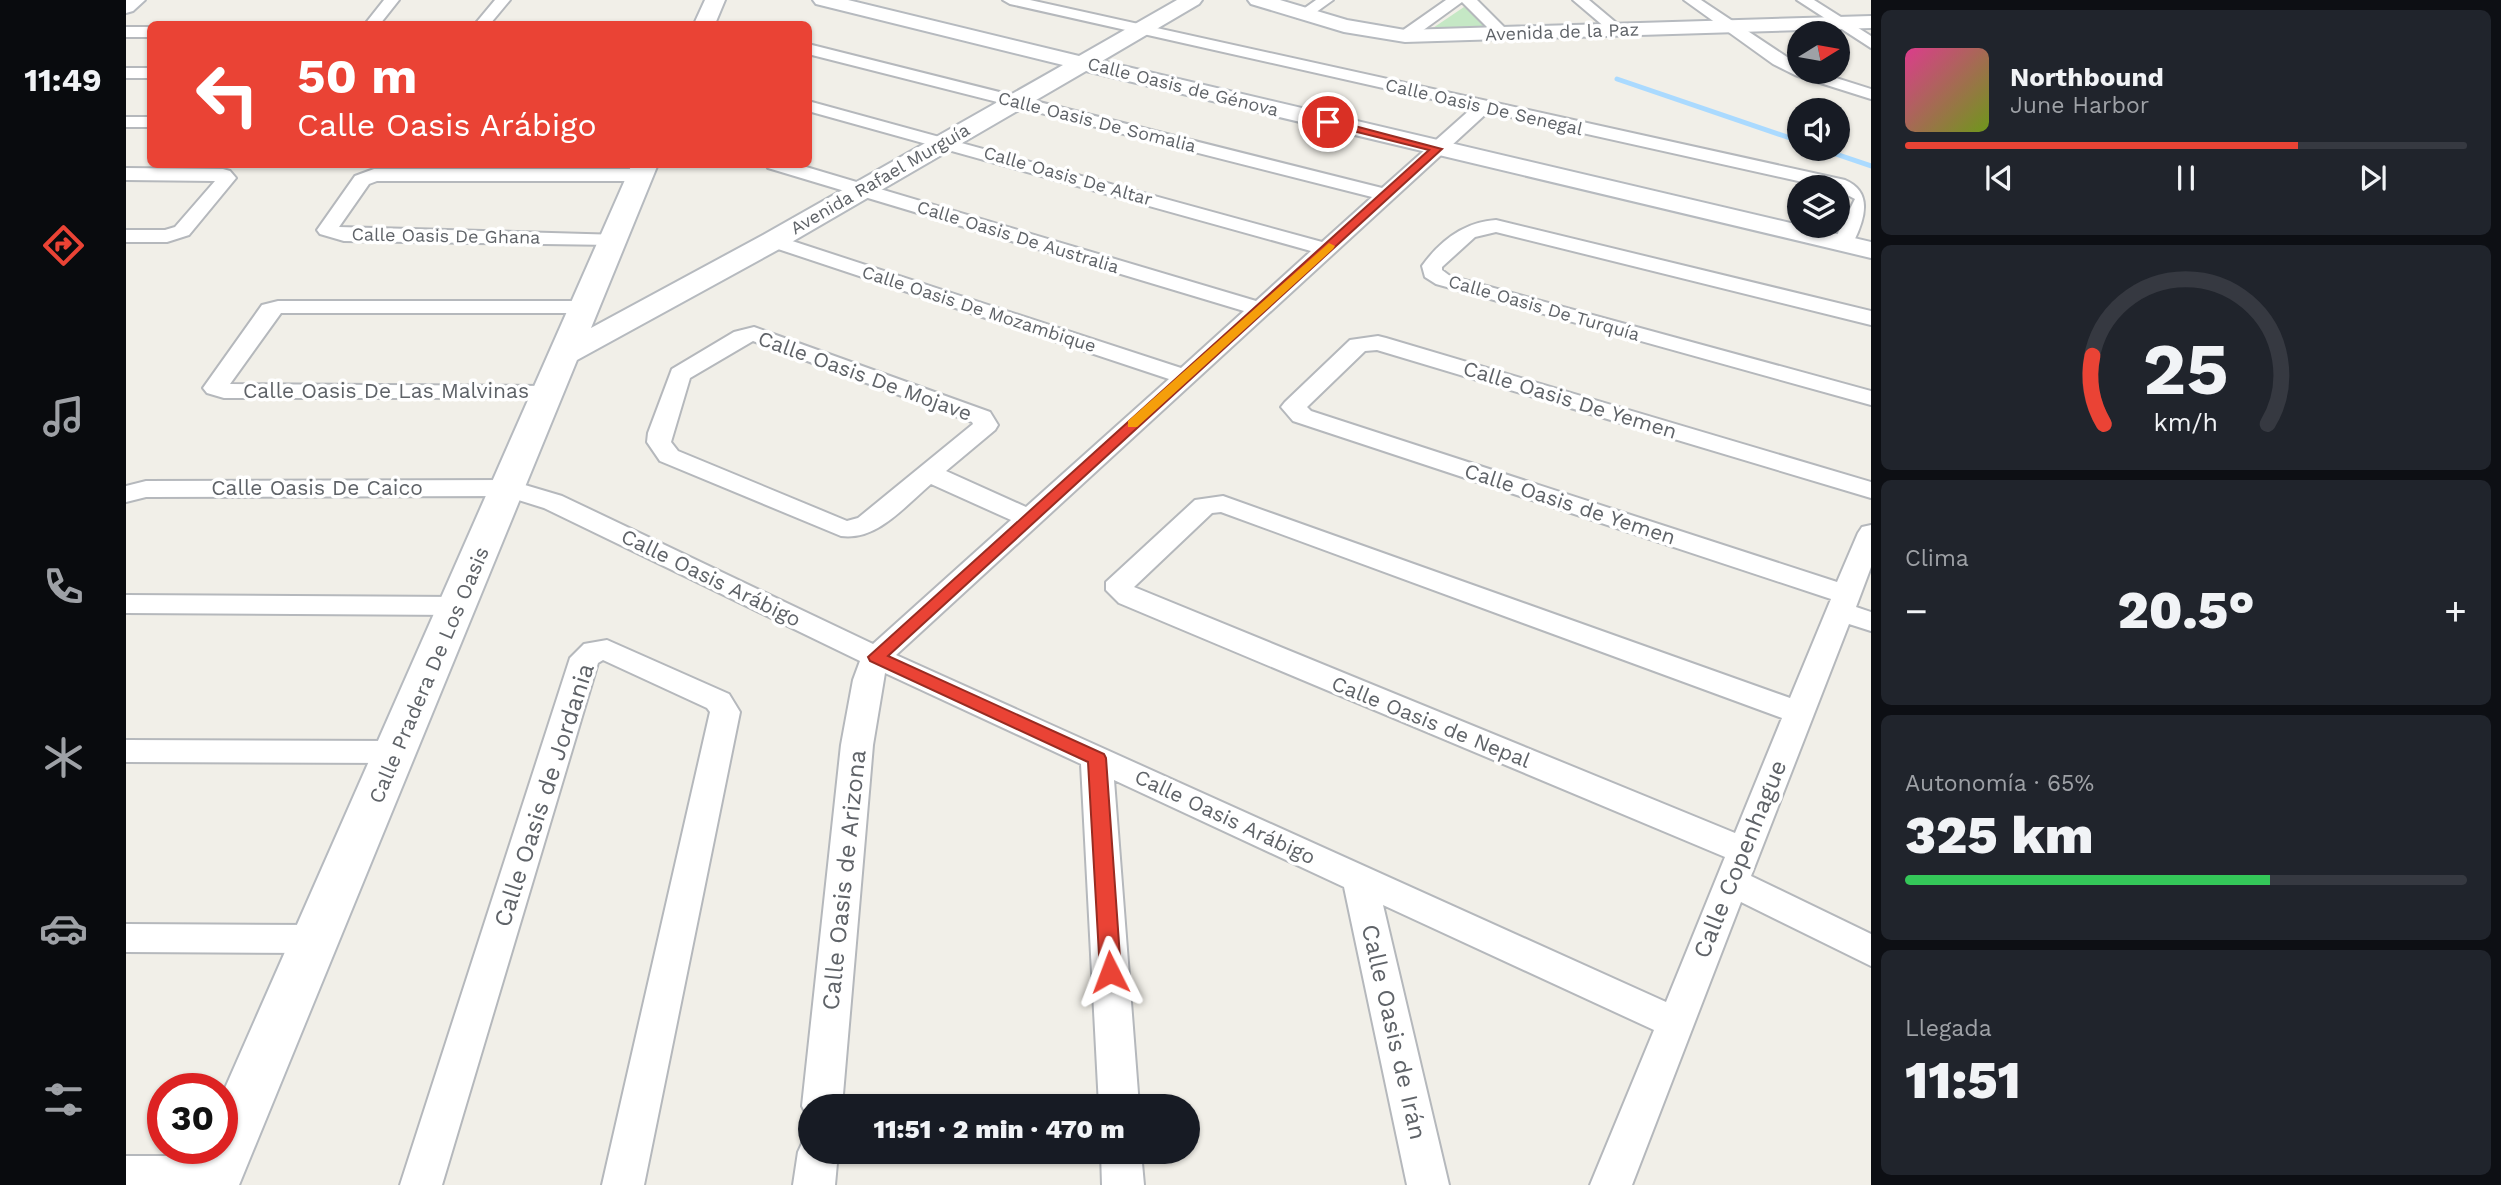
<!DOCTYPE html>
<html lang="es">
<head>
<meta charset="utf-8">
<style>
	:root { --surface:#171b24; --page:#20242c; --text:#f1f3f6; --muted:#9ea1a6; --line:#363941; --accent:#ea4335 }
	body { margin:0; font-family:"Work Sans",sans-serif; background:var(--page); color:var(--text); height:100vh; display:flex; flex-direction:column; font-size:26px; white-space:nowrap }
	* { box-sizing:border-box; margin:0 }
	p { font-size:23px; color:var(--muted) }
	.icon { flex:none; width:38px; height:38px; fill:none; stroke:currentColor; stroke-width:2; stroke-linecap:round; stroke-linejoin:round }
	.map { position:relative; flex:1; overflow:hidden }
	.panel { display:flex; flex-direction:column; gap:10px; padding:10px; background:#0d0f14; width:630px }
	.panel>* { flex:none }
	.hud { position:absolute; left:21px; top:21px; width:665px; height:147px; border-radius:10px; box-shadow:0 2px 5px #0004; background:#ea4335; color:#fff; overflow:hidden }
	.needle { width:46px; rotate:79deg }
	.fabs { position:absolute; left:1661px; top:21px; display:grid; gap:14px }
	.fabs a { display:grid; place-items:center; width:63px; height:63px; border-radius:50%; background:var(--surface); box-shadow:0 2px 5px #0004; font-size:35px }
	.speed { position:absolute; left:21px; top:1073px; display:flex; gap:14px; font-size:35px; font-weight:700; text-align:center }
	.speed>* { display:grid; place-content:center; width:91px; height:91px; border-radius:50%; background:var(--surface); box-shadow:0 2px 5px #0004; line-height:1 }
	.speed .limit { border:10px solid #d22; background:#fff; color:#111 }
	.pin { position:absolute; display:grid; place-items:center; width:60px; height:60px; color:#fff; margin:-30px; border:4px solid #fff; border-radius:50%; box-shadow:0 2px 7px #0007 }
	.me { position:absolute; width:77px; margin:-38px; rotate:357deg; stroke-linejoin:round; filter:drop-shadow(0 0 5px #0008) }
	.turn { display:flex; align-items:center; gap:24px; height:147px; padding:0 35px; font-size:32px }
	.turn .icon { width:91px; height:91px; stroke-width:2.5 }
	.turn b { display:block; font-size:49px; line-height:60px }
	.big { font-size:52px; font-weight:800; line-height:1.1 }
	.panel .tile { flex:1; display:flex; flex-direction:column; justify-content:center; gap:10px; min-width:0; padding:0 24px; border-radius:10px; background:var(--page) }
	.panel .dial { align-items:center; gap:0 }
	.dial svg { height:182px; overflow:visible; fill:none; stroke:var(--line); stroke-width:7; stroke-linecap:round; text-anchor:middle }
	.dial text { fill:var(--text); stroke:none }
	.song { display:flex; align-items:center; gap:21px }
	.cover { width:84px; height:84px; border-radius:10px; background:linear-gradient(135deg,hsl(330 70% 55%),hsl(80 70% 35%)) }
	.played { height:7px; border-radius:4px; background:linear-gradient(90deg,var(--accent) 70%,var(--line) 70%) }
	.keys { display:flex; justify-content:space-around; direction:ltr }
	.heat { display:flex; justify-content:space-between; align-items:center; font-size:38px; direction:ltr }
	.charge { height:10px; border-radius:5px; background:linear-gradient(90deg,#34c759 65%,var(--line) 0) }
	.trip { position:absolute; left:672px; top:1094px; width:402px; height:70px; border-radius:35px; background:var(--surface); box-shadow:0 2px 5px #0004; font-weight:800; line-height:70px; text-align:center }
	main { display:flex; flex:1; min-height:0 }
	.dock { display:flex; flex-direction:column; width:126px; justify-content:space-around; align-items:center; background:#090b0e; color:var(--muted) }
	.dock .icon { width:49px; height:49px }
	.dock .selected { color:var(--accent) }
	.dock b { font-size:32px; color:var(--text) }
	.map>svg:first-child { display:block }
	.green { fill:#c5e8c5 }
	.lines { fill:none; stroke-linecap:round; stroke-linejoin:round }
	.stream { stroke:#aadaff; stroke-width:5 }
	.street-casing { stroke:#b5b8bc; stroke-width:4 }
	.secondary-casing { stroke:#b6babf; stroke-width:4 }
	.street { fill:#fff; fill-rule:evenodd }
	.secondary { fill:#fff; fill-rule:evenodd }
	.route { fill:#ea4335; stroke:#982c22; stroke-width:2 }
	.slow { fill:#f59e0b }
	.labels { text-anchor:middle; stroke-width:7; stroke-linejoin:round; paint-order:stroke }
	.far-street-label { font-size:18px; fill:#5f6368; stroke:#fff }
	.street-label { font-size:21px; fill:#5f6368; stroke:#fff }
	.near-street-label { font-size:24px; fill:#5f6368; stroke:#fff }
</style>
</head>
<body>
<main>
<nav class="dock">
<b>11:49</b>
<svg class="icon selected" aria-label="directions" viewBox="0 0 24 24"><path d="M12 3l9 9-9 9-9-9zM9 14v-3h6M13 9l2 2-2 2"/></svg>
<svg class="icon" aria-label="music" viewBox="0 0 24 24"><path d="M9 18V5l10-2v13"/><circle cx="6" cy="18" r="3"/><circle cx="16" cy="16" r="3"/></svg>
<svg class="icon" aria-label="phone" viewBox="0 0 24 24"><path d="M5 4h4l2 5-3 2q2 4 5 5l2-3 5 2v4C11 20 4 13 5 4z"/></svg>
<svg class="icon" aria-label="climate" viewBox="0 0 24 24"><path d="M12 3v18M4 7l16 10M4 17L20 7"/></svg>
<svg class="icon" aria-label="car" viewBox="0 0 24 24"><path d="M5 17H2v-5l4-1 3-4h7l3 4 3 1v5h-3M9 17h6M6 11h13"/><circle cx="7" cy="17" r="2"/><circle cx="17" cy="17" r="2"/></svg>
<svg class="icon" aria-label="filters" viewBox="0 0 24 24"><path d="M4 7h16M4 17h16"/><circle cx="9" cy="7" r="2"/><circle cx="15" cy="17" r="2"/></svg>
</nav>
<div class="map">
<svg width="1745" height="1185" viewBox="0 0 1745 1185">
	<rect width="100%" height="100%" fill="#f1efe8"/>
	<!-- green -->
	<path class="green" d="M1338,7l27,21 -61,2z"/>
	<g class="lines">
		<!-- stream -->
		<path class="stream" d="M1491,79l182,62
			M1695,149l50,17"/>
		<!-- street casing -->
		<g class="street-casing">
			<path id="street" d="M258,0h15l-19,24h-15z
				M369,0h15l-20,24h-15z
				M877,0h27l815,180c26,11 22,35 8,63l-3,4h-14l-3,-4 22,-44 -17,-9v-3h-13l-337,-75 -592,543 770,347 59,-145 -606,-254 -13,-13v-8l89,-82 28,-4 567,202 41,-99 -538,-178 -12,-14 4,-5 65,-62 28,-4 8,2 485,144v16l-494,-148 -12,1 -58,56 4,4 526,171 21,-49 4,-6 9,-2v42l-15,40 15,5v19l-22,-7 -98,252 120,58v32l-130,-64 -109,283h-42l64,-155 -271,-125 66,280h-42l-63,-298 -230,-107 25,326h-40l-18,-342 -196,-91 -12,72 -31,361h-32v13l-2,-1 -6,-12 39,-361 12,-65 7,-19 -316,-153 -38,-12 -360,1 -20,5v-16l20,-5 362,-1 54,16 311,148 138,-124 -80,-36c-26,22 -54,57 -90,52l-181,-75 -13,-19 1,-9 24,-64 62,-37 20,-5 236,85 8,13 -3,5 -49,41 80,36 143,-128 -403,-134 -3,-4 3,-4h14l401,131 63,-57 -476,-143 -2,-4h30l460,137 55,-50 -503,-140v-10l514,141 50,-45 -564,-143v-10l574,144 90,-80 -462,-104zM627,341l219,81 1,2 -115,94 -11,3 -169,-70 -7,-9 19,-64zM1095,512l561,206 -47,115 -601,-246 78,-74z
				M1190,0h17l-25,18h-10l-3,-3z
				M1320,0h31l34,34 -2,3h-12l-35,-35 -51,37h-12l-2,-3 2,-3z
				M1447,0h16l37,31 -3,3h-10z
				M1558,0h17l98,65v7h18l54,17v10l-76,-24 -22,-11z
				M1671,0h17l57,36v12z
				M0,27h24v10h-24z
				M0,68h24v10h-24z
				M0,117h24v10h-24z
				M0,168l97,1 7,2 6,7 -47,57 -22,7h-41v-12h39l10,-3 40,-46 -89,-1z
				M248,169h267l9,6 -9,6h-264l-8,3 -30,43 282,8 3,4 -3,4 -7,2 -270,-4 -24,-7 -3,-4 38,-54z
				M1370,220l375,91v14l-375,-93 -21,5 -33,30v3l8,6 421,115v14l-435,-121 -11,-7 -3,-11c18,-25 42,-44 74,-46z
				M152,301h307l8,1 3,5 -3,5 -8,1h-304l-51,71 327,2 4,5 -4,5 -8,2h-325l-17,-5 -4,-5 59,-83z
				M0,595l332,2 10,3 4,6 -4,6 -10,3 -332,-2z
				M481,640l122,54 11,18 -96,473h-42l108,-473 -3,-4 -104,-48 -5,3 -156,522h-42l170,-527 14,-14z
				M0,740l270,1 11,3 5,8 -5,8 -11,3 -270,-1z
				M0,924l190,1 13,4 5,10 -5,10 -13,4 -190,-1z
				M684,1137v15h28l-3,33h-42l5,-33 6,-13z
				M975,1152h40l3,33h-42z
				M0,1156h90l14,6 6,13 -4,10h-106z"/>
		</g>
		<!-- secondary casing -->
		<g class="secondary-casing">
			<path id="secondary" d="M0,0h19l-12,11 -7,2z
				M579,0h20l-10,24h-21z
				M687,0h35l231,56 98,-56h25l-3,4 -97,57 769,181v16l-785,-187 -303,176 -206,113 -338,825h-56l16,-37h23v-53l410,-931h26l-67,164 172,-93 300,-170 -247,-61z
				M1122,0h32l67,20 58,10 466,-14v12l-466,14 -61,-10 -93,-28z"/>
		</g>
		<!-- street -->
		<use href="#street" class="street"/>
		<!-- secondary -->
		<use href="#secondary" class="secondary"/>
	</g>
	<!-- route -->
	<path class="route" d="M1202,119l114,30 -554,507 216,98 2,4 15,214 -3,6 -8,3 -7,-3 -3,-6 -12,-210 -218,-101 -2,-4 561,-507 -104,-26v-4z"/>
	<!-- slow -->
	<path class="slow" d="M1203,243l6,3 -2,3 -196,178h-9v-6z"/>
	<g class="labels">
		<!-- far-street labels -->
		<g class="far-street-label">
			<text transform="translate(1436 32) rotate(-2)" y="6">Avenida de la Paz</text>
			<text transform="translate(1057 87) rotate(14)" y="6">Calle Oasis de Génova</text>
			<text transform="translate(1358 107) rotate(13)" y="6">Calle Oasis De Senegal</text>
			<text transform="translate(971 122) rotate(14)" y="6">Calle Oasis De Somalia</text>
			<text transform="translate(942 176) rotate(16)" y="6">Calle Oasis De Altar</text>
			<text transform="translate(754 179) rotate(-30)" y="6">Avenida Rafael Murguía</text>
			<text transform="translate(320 236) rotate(1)" y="6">Calle Oasis De Ghana</text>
			<text transform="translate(892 237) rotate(17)" y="6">Calle Oasis De Australia</text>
			<text transform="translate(1418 308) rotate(16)" y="6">Calle Oasis De Turquía</text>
			<text transform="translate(853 309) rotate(18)" y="6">Calle Oasis De Mozambique</text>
		</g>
		<!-- street labels -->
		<g class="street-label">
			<text transform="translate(739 376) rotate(20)" y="7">Calle Oasis De Mojave</text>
			<text x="260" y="398">Calle Oasis De Las Malvinas</text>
			<text transform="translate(1444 400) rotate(17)" y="7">Calle Oasis De Yemen</text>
			<text x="191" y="495">Calle Oasis De Caico</text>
			<text transform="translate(1444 504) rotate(18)" y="7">Calle Oasis de Yemen</text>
			<text transform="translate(585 578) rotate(26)" y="7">Calle Oasis Arábigo</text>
			<text transform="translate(303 675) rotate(-67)" y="7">Calle Pradera De Los Oasis</text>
			<text transform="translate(1305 722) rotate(22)" y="7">Calle Oasis de Nepal</text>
			<text transform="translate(1099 817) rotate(25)" y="7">Calle Oasis Arábigo</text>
		</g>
		<!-- near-street labels -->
		<g class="near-street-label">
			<text transform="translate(418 795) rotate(-72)" y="8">Calle Oasis de Jordania</text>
			<text transform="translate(1614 859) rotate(-68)" y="8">Calle Copenhague</text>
			<text transform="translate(718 880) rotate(-84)" y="8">Calle Oasis de Arizona</text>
			<text transform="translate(1268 1032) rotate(77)" y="8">Calle Oasis de Irán</text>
		</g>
	</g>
</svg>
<div class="fabs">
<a><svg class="needle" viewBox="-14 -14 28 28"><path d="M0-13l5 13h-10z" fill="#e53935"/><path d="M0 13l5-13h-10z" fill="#9ea1a6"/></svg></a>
<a><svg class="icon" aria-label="sound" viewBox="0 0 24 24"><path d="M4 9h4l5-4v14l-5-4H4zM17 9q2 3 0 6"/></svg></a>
<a><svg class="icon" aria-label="layers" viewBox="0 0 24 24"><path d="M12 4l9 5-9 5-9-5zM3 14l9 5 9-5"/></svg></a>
</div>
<div class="speed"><div class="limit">30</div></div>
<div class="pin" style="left:1202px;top:122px;background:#d93025"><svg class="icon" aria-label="arrive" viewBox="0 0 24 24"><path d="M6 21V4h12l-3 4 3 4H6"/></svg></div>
<svg class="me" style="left:984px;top:972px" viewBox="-20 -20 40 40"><path d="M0-17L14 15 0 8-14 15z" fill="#ea4335" stroke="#fff" stroke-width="4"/></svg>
<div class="trip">11:51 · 2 min · 470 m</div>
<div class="hud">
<div class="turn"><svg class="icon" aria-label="left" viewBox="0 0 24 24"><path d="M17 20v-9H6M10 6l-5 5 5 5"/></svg><div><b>50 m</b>Calle Oasis Arábigo</div></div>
</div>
</div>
<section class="panel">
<div class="tile">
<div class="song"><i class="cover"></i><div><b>Northbound</b><p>June Harbor</p></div></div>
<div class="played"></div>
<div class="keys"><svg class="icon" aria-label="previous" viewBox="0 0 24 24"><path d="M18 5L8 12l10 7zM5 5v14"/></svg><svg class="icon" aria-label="pause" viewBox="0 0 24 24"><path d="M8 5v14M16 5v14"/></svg><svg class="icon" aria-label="next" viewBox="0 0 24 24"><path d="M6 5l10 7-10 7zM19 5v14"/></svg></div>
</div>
<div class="tile dial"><svg viewBox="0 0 100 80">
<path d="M14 69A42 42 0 1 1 86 69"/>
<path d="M14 69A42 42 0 0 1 9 39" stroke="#ea4335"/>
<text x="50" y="56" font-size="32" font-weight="700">25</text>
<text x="50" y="72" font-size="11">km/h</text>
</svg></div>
<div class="tile"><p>Clima</p>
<div class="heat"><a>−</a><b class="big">20.5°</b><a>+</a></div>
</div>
<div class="tile"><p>Autonomía · 65%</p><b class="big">325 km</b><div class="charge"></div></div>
<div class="tile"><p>Llegada</p><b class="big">11:51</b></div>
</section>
</main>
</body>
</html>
